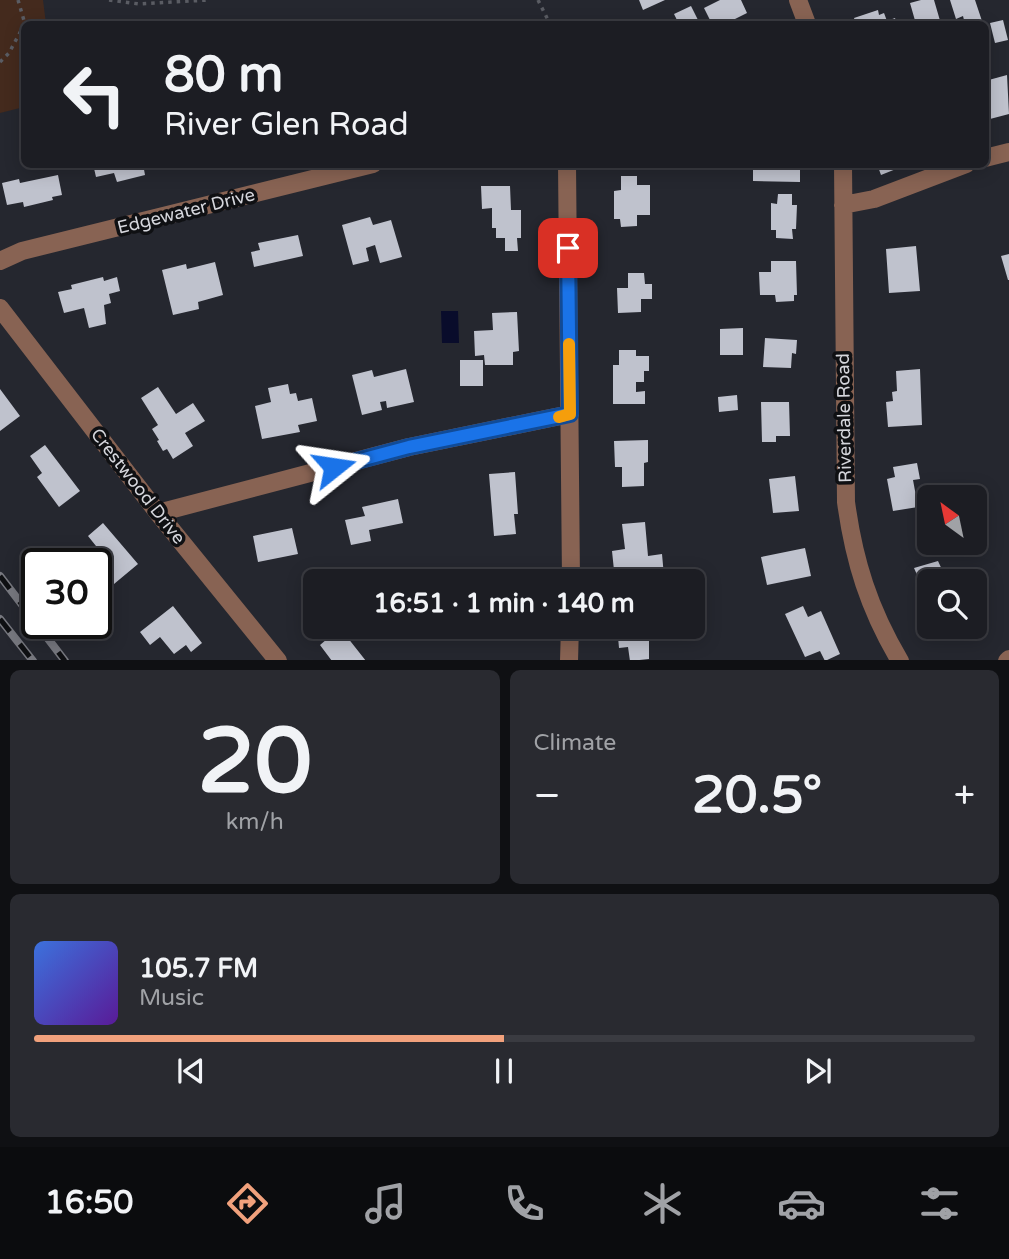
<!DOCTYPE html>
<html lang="en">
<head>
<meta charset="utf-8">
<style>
	:root { --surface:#1c1d23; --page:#292a30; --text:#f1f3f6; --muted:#a0a2a6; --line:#3a3b41; --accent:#f1a17c }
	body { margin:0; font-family:"Varela Round",sans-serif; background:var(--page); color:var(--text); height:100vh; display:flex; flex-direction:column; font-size:26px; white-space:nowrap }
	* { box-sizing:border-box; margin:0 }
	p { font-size:23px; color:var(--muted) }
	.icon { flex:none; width:38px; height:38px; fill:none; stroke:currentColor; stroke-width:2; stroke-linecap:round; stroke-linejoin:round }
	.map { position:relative; height:660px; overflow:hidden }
	.details { display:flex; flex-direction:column; gap:10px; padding:10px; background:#0f1013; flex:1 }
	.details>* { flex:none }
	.hud { position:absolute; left:21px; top:21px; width:968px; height:147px; border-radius:10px; box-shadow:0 4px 18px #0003,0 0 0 2px var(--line); background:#1c1d23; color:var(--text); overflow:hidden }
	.needle { width:46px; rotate:327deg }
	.controls { position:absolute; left:917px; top:485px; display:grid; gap:14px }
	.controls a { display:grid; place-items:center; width:70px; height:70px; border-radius:10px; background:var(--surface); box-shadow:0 4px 18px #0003,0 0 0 2px var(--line); font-size:35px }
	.speed { position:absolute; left:21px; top:548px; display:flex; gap:14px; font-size:35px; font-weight:700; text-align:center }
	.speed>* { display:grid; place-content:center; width:91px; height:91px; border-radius:50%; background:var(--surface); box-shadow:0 4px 18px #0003,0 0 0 2px var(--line); line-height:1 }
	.speed .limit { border:4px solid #111; border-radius:10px; background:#fff; color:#111 }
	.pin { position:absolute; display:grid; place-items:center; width:60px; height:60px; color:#fff; margin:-30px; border-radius:14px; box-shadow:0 4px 10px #0006 }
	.me { position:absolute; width:77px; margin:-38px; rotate:75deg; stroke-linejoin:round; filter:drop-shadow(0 0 5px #0008) }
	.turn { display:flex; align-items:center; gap:24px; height:147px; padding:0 28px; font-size:32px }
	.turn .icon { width:91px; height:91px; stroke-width:2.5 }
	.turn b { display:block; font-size:49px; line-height:60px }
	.big { font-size:52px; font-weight:800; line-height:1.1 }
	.details .tile { flex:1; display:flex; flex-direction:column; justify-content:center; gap:10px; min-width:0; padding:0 24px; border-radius:10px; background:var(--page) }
	.details .dial { align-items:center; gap:0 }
	.dial b { font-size:91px; line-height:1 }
	.song { display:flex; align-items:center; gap:21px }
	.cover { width:84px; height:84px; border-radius:10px; background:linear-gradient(135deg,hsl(220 70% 55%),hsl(270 70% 35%)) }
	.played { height:7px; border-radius:4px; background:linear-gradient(90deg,var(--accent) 50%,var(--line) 50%) }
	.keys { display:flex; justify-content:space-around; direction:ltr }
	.heat { display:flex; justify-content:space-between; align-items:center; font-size:38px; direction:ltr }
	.details .tiles { flex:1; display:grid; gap:10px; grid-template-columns:1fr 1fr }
	.tile:last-child { grid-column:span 2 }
	.trip { position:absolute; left:303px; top:569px; width:402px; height:70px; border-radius:10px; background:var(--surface); box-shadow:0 4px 18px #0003,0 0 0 2px var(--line); font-weight:800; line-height:70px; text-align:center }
	.tab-bar { display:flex; height:112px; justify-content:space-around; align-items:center; background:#0b0c0e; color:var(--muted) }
	.tab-bar .icon { width:49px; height:49px }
	.tab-bar .active { color:var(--accent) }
	.tab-bar b { font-size:32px; color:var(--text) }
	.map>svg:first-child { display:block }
	.green { fill:#442a1d }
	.water { fill:#090c2b }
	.building { fill:#bfc2cd }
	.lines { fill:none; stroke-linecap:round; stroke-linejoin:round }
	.path { stroke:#5a5c63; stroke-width:3.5; stroke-dasharray:3.5 5; stroke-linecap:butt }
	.minor { stroke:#886353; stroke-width:18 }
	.rail-casing { stroke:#77787f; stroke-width:8 }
	.rail { stroke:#0f1013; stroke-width:5; stroke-dasharray:16; stroke-linecap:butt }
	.route-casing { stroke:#114b97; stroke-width:18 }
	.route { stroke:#1a73e8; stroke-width:12 }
	.slow { stroke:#f59e0b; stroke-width:12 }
	.labels { text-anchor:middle; stroke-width:7; stroke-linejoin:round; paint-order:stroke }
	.street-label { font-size:18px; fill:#d5d6dc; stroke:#0f1013 }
</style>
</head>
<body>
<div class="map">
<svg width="1009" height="661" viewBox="0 0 1009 661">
	<rect width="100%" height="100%" fill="#25272f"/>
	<!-- green -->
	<path class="green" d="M0,0h43l3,24h-22v83l-24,6z"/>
	<!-- water -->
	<path class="water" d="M441,311h17l1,32h-17z"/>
	<!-- building -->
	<path class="building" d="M639,0h26l-22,10z
		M720,0h21l6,13 -22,11h-13l-8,-16z
		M921,0h13l7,24h-25l-6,-21z
		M950,0h25l8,24h-18l-2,-8 -7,3z
		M691,6l9,18h-21l-5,-10z
		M878,10l1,5 5,-2 3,8 8,-3 2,6h-41l-2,-6z
		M1003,20l5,20 -13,3 -5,-20z
		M1007,75l2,39 -19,5 -5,-17v-21z
		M93,164h50l2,11 -28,7 -3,-9 -18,4z
		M753,164h47v18l-47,-1z
		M877,164h23l1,3 -20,8z
		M58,175l4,20 -10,2 1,3 -29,7 -1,-5 -16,3 -5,-22 17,-4 1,4z
		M621,176h16v9h13v30h-13v11l-16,1 -1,-8h-6v-28l7,-1z
		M481,186h29l1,24h10v28h-4l1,13h-13v-13h-9v-10h-4v-20l-10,1z
		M778,194h14v11h5l-1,24h-4l1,10 -17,-1v-8h-5v-27l6,1z
		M370,217l3,8 18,-5 11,37 -22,6 -5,-18 -9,3 3,13 -16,4 -11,-40z
		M298,235l5,21 -49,11 -3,-15 9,-2 -2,-7z
		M916,246l4,45 -31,2 -3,-44z
		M1009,254v26h-1l-7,-24z
		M771,261h25l1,34h-3v6l-18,1 -1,-7h-15l-1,-23h12z
		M215,262l8,33 -25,7 1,7 -26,6 -11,-45 24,-6 1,5z
		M628,273h16l1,11h7v15h-11v13l-23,1 -1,-25h11z
		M103,277l1,4 13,-4 3,14 -11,3 2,9 -7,2 2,19 -17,4 -5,-20 -20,5 -6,-21 14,-3 -1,-4z
		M517,312l2,39 -6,1v13h-28l-1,-10 -9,1 -1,-25 19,-1 -1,-17z
		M743,328v27h-23v-26z
		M765,338l32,2 -1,14 -4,-1 -1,15 -28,-1z
		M619,350h17v6h13v15h-5v11h-8v10l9,-1v13h-32v-39h6z
		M460,360h23v26h-23z
		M406,369l8,33 -27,6 -1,-7 -6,1 2,8 -20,5 -10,-40 20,-5 2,7z
		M920,369l2,56 -34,2 -2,-25 7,-1 -1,-9 5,-1 -1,-20z
		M288,384l2,10 6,-1 2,8 14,-3 5,23 -19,4 2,7 -38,7 -7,-33 16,-4 -3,-14z
		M158,387l18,27 17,-11 12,18 -20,12 8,13 -20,13 -6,-10 -4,2 -6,-10 2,-1 -7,-11 6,-4 -17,-27z
		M0,389l20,27 -20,15z
		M737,395l1,15 -19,2 -1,-15z
		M761,402h28l1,34h-14v6h-14z
		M648,440v22l-4,1v23l-22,1v-20h-7l-1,-26z
		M45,445l35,46 -21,16 -22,-30 5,-4 -12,-17z
		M917,463l3,16 -7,1 5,27 -25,4 -6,-32 8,-2 -2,-10z
		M515,472l3,42h-4l2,20 -22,2 -5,-62z
		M795,476l4,35 -26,2 -4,-34z
		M398,499l5,24 -34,7 2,11 -20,4 -6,-25 20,-4 -3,-9z
		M645,522l3,34 14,-2 2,22 -49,4 -3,-29 13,-2 -3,-25z
		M103,523l35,41 -30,25 -11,-14 8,-7 -10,-13 5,-4 -12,-15z
		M292,528l6,26 -40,8 -5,-26z
		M805,548l6,28 -44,9 -6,-28z
		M938,561l7,15 4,-1 3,6h-23v35l-8,-18 5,-3 -12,-27z
		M519,577v4h-30v-3z
		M173,606l29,37 -11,9 -5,-7 -12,9 -14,-17 -10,8 -10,-13z
		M803,606l5,11 13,-6 19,43 -15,7 -5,-10 -15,6 -20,-43z
		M617,626h32v33l-19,2 -2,-14 -9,1z
		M340,628l26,33h-34l-12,-16z"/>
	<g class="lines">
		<!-- path -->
		<path class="path" d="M18,0l7,24
			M109,0l30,4 69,-4
			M538,0l12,24
			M0,62l9,-9 15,-28"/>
		<!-- minor -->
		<path class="minor" d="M798,0l9,24
			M985,158l24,-6
			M567,164l4,417
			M843,164l3,338c8,59 23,107 54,159
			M843,205l31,-6 92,-35
			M0,261l22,-10 351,-87
			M0,308l158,205 120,148
			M158,513l251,-66 161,-33
			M569,661l1,-35
			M1007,661l2,-2"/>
		<!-- rail casing -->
		<g class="rail-casing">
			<path id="rail" d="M0,576l65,85
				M0,619l33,42"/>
		</g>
		<!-- rail -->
		<use href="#rail" class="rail"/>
	</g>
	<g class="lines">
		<!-- route casing -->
		<g class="route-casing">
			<path id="route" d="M334,467l75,-20 161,-33 -2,-166"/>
		</g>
		<!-- route -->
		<use href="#route" class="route"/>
		<!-- slow -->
		<path class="slow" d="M559,417l11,-3 -1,-70"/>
	</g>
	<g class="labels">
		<!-- street labels -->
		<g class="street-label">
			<text transform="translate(186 211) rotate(-14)" y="6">Edgewater Drive</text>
			<text transform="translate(844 418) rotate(-91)" y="6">Riverdale Road</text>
			<text transform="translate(138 486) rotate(52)" y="6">Crestwood Drive</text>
		</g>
	</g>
</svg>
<div class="controls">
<a><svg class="needle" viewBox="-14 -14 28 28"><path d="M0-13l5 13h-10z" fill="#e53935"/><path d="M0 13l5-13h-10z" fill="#a0a2a6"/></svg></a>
<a><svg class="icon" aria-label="search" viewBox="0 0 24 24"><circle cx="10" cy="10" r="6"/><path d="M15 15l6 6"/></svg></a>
</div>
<div class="speed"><div class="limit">30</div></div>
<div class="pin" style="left:568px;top:248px;background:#d93025"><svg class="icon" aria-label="arrive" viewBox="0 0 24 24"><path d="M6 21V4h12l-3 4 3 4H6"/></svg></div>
<svg class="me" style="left:334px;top:467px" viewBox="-20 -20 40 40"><path d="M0-17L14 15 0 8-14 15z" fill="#1a73e8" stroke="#fff" stroke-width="4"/></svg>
<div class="trip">16:51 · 1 min · 140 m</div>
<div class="hud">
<div class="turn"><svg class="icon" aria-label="left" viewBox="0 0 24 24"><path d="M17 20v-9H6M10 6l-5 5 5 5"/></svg><div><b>80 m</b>River Glen Road</div></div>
</div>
</div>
<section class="details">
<div class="tiles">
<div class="tile dial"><b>20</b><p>km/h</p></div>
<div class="tile"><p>Climate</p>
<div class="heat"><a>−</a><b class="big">20.5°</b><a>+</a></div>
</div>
<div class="tile">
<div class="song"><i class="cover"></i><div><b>105.7 FM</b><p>Music</p></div></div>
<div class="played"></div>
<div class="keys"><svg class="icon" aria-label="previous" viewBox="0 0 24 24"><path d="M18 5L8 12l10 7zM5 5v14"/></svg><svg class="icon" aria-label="pause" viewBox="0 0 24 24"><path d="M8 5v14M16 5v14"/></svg><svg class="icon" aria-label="next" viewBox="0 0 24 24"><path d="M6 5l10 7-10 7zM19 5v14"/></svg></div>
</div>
</div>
</section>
<nav class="tab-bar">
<b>16:50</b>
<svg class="icon active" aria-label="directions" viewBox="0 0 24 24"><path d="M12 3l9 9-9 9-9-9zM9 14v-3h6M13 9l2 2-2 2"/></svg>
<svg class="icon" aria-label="music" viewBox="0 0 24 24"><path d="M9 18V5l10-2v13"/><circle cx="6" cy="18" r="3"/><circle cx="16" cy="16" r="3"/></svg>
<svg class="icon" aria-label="phone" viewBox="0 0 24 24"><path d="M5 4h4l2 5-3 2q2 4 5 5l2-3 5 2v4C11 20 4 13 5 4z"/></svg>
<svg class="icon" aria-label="climate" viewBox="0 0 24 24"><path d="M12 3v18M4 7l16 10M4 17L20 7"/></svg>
<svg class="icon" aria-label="car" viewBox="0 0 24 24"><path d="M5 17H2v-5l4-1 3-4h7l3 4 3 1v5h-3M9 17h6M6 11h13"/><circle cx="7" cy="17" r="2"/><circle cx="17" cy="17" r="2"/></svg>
<svg class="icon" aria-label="filters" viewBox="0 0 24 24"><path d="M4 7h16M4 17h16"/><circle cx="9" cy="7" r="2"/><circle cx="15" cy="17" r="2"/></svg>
</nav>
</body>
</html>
